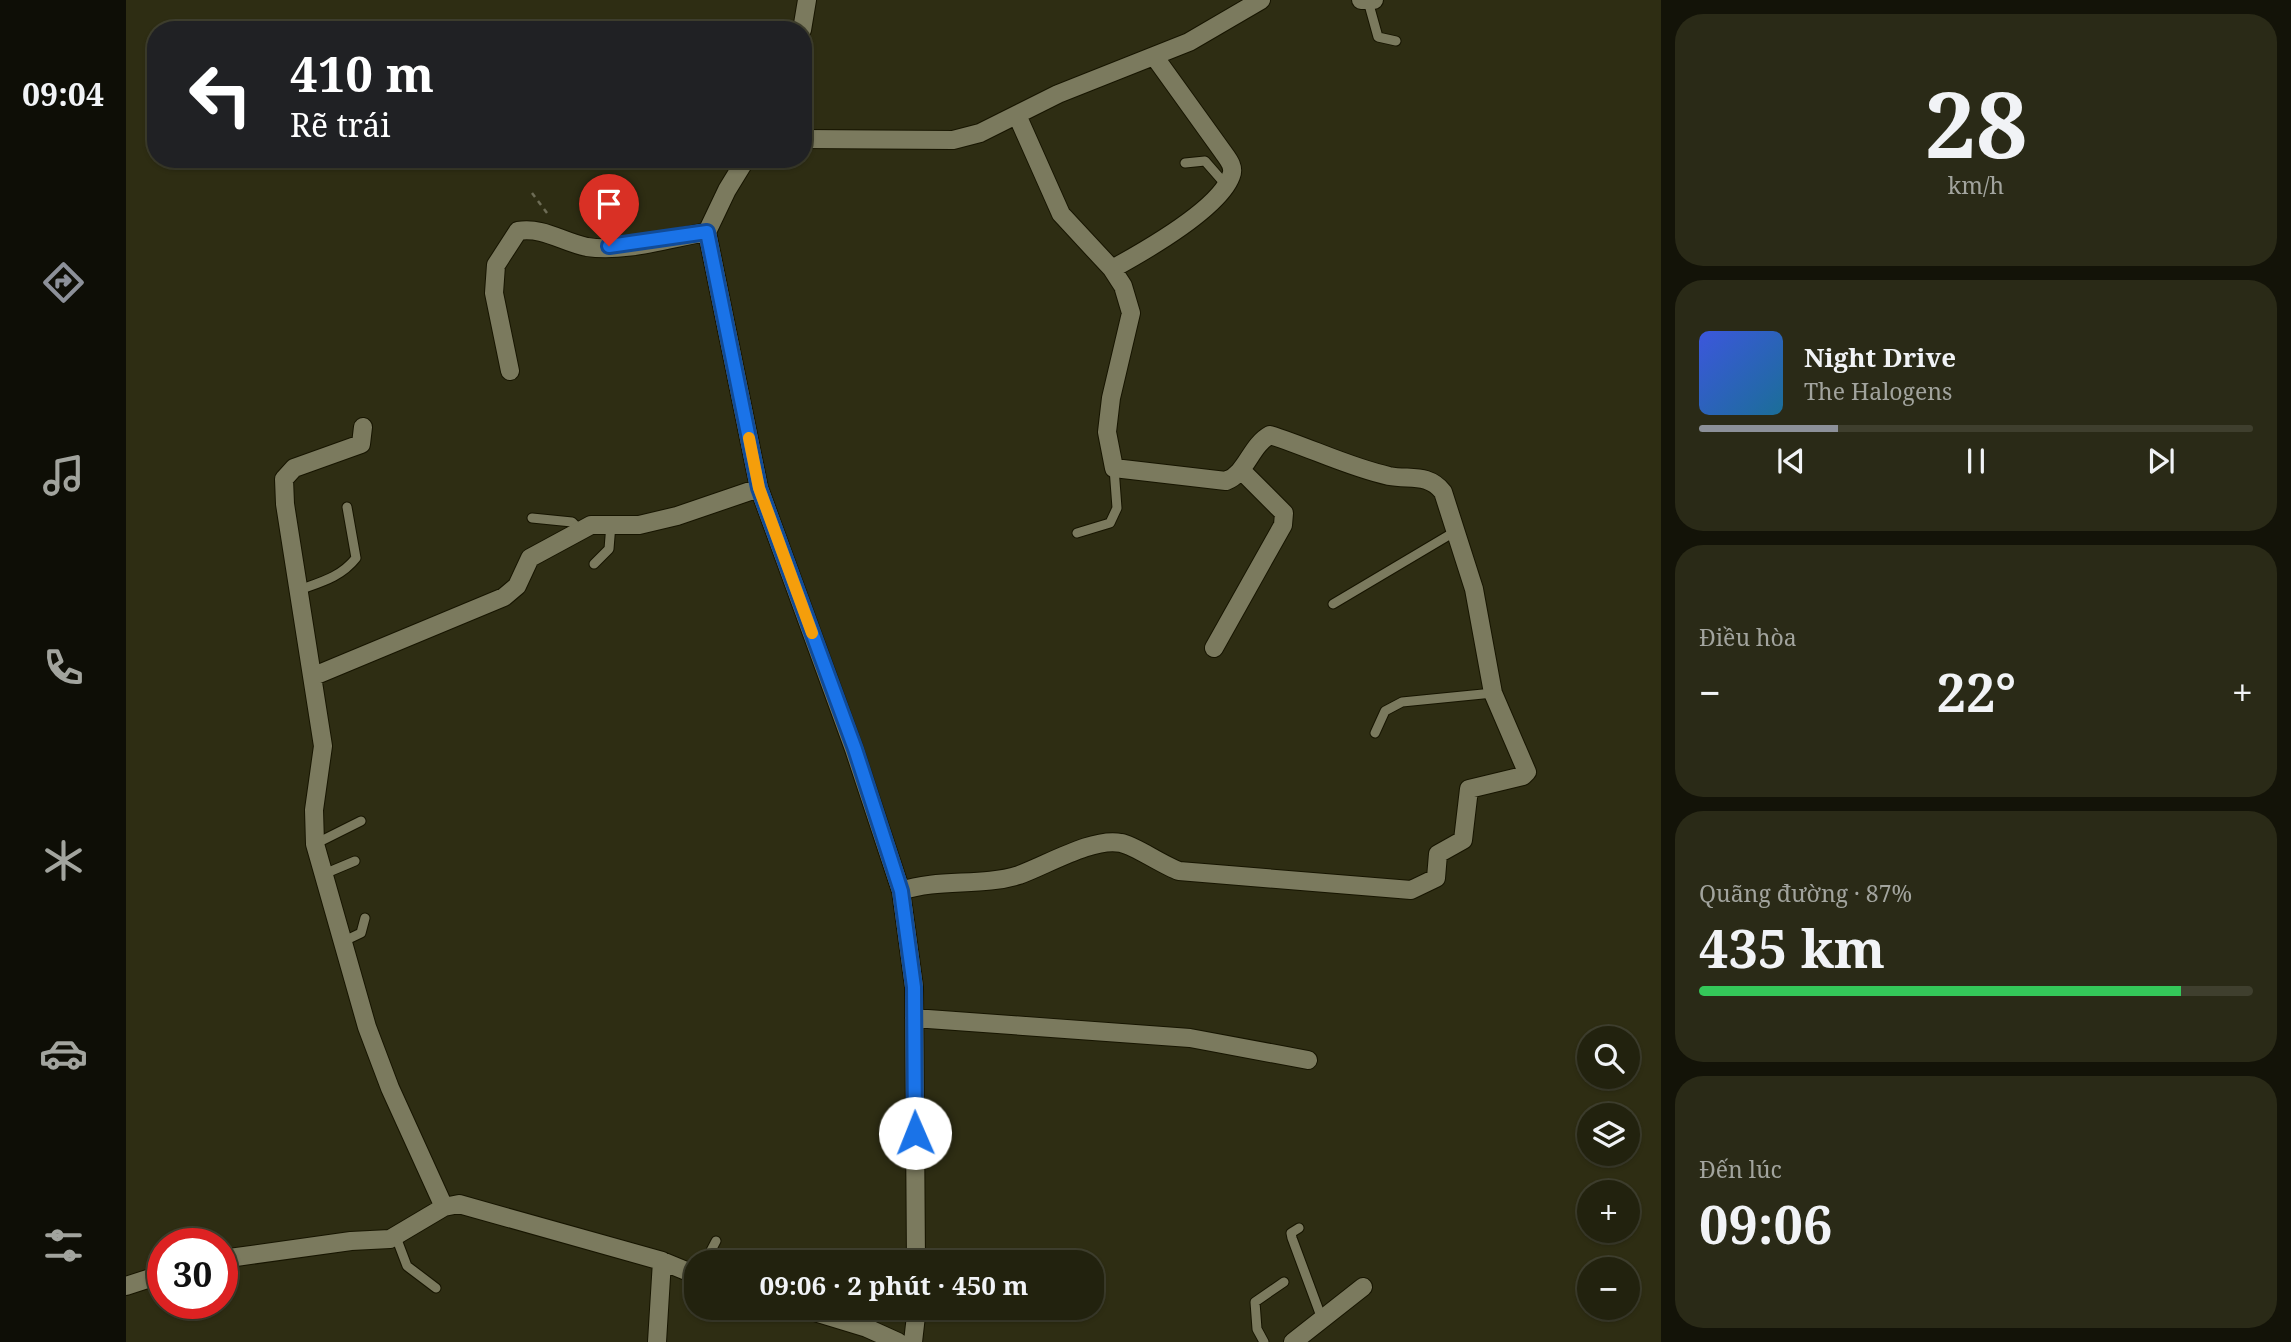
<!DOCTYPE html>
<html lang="vi">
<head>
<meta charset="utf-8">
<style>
	:root { --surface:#22220e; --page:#2a2a17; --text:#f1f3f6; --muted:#a2a49e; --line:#3f3f2e; --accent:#8c9099 }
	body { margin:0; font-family:"Noto Serif",serif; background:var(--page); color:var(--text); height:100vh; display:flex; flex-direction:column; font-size:26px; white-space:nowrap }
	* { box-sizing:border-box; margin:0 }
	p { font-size:23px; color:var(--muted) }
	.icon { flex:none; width:38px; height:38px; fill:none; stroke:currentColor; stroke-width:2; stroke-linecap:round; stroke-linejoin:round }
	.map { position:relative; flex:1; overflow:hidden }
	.sheet { display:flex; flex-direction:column; gap:14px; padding:14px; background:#131308; width:630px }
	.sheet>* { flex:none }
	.banner { position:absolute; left:21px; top:21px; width:665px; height:147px; border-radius:28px; box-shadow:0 2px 5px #0004,0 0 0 2px var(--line); background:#202124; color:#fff; overflow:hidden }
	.controls { position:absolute; left:1451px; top:1026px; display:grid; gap:14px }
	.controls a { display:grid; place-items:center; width:63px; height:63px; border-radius:50%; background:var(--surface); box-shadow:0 2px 5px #0004,0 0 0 2px var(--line); font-size:35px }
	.speed { position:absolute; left:21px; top:1228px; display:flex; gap:14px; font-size:35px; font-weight:700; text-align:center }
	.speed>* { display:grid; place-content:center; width:91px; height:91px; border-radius:50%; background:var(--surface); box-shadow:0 2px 5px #0004,0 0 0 2px var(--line); line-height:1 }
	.speed .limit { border:10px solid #d22; background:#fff; color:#111 }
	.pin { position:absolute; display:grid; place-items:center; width:60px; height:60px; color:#fff; margin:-72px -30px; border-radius:50% 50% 50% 0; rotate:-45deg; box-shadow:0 0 7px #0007 }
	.pin .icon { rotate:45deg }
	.me { position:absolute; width:77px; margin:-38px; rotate:359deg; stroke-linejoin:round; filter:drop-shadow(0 0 5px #0008) }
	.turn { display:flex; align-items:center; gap:24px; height:147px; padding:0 28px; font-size:32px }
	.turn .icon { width:91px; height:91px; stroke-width:2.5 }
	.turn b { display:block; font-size:49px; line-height:60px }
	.big { font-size:52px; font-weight:700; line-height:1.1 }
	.sheet .card { flex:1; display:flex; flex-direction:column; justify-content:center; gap:10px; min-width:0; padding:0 24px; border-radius:28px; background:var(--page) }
	.sheet .dial { align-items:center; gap:0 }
	.dial b { font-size:91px; line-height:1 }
	.song { display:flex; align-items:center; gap:21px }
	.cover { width:84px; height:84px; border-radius:10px; background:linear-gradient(135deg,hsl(230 70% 55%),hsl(200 70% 35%)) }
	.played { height:7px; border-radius:4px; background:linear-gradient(90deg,var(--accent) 25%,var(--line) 25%) }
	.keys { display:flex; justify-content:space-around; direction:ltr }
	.heat { display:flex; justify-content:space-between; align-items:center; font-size:38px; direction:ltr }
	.charge { height:10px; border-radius:5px; background:linear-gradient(90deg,#34c759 87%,var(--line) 0) }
	.trip { position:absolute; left:558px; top:1250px; width:420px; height:70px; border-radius:28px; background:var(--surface); box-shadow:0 2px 5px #0004,0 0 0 2px var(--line); font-weight:700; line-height:70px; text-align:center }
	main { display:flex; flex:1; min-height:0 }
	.tabs { display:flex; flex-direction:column; width:126px; justify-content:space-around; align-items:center; background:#0e0e06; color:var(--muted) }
	.tabs .icon { width:49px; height:49px }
	.tabs .active { color:var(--accent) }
	.tabs b { font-size:32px; color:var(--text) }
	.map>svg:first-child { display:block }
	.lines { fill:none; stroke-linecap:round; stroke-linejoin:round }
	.lane-casing { stroke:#171500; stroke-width:11 }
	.street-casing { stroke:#171500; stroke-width:20 }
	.path { stroke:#6d6c56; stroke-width:2.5; stroke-dasharray:5 5; stroke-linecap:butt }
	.lane { stroke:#7b7a5e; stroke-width:9 }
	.street { stroke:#7b7a5e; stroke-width:18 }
	.route-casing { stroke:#114b97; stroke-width:18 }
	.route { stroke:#1a73e8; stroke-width:12 }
	.slow { stroke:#f59e0b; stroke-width:12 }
</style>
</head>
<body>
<main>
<nav class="tabs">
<b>09:04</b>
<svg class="icon active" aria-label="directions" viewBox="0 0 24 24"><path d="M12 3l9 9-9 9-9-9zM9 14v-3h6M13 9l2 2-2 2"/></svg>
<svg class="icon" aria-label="music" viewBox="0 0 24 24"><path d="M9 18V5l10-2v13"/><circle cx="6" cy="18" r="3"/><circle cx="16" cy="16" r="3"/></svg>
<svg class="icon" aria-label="phone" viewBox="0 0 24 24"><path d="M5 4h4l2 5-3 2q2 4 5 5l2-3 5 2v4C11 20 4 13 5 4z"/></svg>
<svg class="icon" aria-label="climate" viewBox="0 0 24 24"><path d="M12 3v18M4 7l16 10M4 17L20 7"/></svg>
<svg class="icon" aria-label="car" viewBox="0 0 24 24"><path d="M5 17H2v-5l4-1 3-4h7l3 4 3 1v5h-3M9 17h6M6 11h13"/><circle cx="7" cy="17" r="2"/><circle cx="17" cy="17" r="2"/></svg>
<svg class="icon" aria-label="filters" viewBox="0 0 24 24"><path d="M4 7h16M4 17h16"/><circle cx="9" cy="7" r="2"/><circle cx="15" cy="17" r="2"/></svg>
</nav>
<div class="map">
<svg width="1535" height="1342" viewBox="0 0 1535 1342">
	<rect width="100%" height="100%" fill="#2e2d13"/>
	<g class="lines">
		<!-- lane casing -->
		<g class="lane-casing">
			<path id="lane" d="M1242,1l10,36 18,4
				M1059,163l20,-2 21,24
				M406,518l40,4 8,8
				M951,533l33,-10 7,-15 -3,-40
				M468,564l15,-15 2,-25
				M173,590c22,-8 42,-13 57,-32l-9,-51
				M1207,604l123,-73
				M1249,733l10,-22 17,-9 91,-9
				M189,844l46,-23
				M198,874l31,-13
				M216,942l19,-9 4,-15
				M1173,1228l-8,5 1,5 30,81
				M270,1237l11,29 29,22
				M579,1262l11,-21
				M1138,1342l-7,-13 -2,-27 29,-20"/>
		</g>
		<!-- street casing -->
		<g class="street-casing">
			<path id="street" d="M1235,0h13
				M676,30l5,-30
				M677,139l150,1 27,-7 78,-39 131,-52 72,-42
				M581,232l52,256 95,261 47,142
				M986,269c31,-17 107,-60 119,-93 4,-9 -3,-17 -8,-24l-69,-96
				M384,371l-16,-78 2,-28 22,-34c26,-4 44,11 69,16 37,6 83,-9 120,-15l20,-42 19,-31
				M237,427l-2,17 -67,24 -10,11 1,25 38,242 -9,64 1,34 52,183 23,61 54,119
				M1088,648l69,-123 1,-12 -42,-42
				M188,676l190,-79 13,-11 13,-28 61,-33h48l38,-9 82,-28
				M788,1018l276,20 118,22
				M96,1259l129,-18 39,-2 54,-32 15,-3 203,57 34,14
				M790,1262l-2,-275 -13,-96c38,-13 80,-4 118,-16 28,-10 74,-38 102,-32 13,2 41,22 58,28l232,19 25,-12 2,-24 25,-14 6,-51 54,-13 4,-4 -34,-79 -19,-104 -31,-97c-15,-19 -33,-12 -54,-16 -41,-9 -80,-29 -119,-41 -20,11 -23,38 -44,46l-112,-13 -7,-36 4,-34 20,-85 -8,-27 -11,-17 -51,-55 -44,-99
				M0,1286l37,-12
				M672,1307l69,21 31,14
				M531,1342l5,-81
				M787,1342l4,-35
				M1167,1342l70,-55"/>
		</g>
		<!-- path -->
		<path class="path" d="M406,193l18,24"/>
		<!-- lane -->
		<use href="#lane" class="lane"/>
		<!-- street -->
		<use href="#street" class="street"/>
	</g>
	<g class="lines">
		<!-- route casing -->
		<g class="route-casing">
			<path id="route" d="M483,246l98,-14 52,256 96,261 46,142 13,96 1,146"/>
		</g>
		<!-- route -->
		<use href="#route" class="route"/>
		<!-- slow -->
		<path class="slow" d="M623,438l10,50 53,145"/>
	</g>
</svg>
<div class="controls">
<a><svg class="icon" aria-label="search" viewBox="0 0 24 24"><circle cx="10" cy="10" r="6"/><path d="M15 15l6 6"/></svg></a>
<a><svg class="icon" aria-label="layers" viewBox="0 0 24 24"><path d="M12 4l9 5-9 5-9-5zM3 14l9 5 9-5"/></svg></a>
<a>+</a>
<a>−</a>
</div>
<div class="speed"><div class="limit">30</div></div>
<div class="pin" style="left:483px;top:246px;background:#d93025"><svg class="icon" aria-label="arrive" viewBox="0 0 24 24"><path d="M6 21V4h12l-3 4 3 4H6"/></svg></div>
<svg class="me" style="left:789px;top:1133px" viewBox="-20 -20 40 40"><circle r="19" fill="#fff"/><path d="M0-13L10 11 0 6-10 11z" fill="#1a73e8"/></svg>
<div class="trip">09:06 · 2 phút · 450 m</div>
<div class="banner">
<div class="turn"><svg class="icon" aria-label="left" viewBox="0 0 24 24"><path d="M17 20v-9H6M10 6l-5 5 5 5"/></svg><div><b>410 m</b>Rẽ trái</div></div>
</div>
</div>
<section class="sheet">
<div class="card dial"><b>28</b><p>km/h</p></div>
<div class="card">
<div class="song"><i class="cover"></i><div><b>Night Drive</b><p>The Halogens</p></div></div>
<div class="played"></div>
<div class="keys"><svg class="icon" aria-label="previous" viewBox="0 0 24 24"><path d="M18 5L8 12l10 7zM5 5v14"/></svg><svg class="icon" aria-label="pause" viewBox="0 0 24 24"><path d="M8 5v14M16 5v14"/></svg><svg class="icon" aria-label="next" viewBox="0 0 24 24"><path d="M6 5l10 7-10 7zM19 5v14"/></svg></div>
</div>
<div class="card"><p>Điều hòa</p>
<div class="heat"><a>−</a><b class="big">22°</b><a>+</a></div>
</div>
<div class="card"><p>Quãng đường · 87%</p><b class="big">435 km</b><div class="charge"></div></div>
<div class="card"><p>Đến lúc</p><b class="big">09:06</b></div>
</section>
</main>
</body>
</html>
